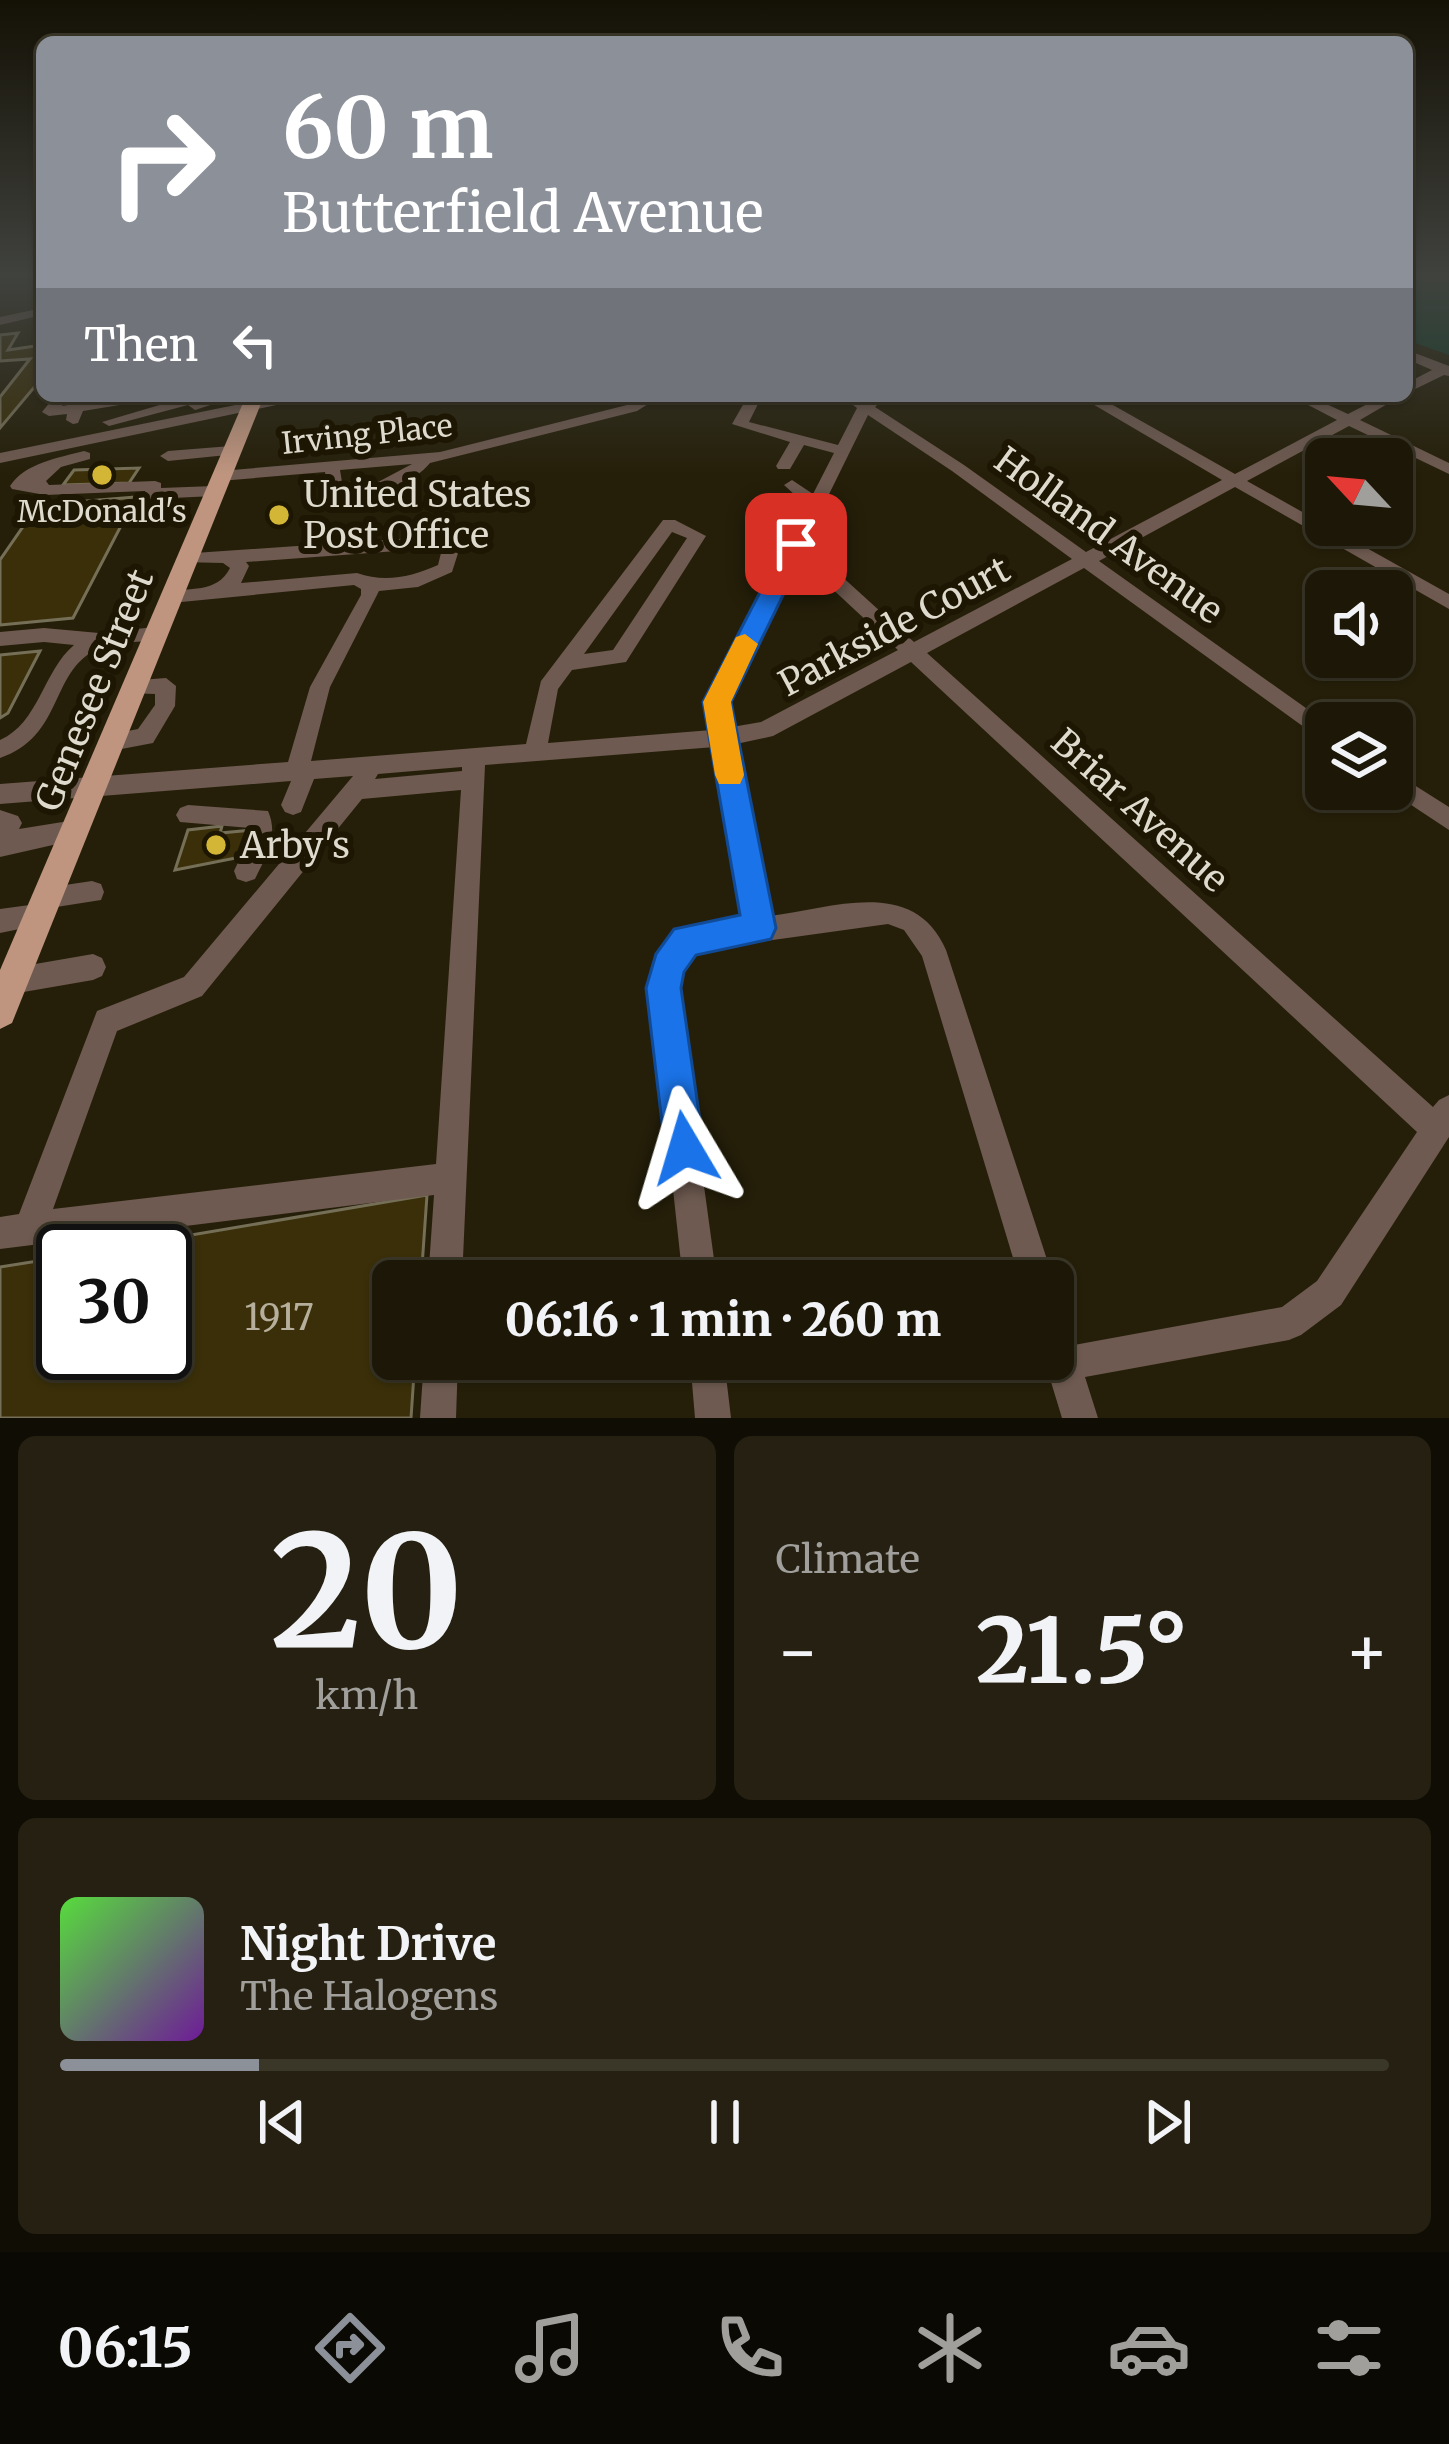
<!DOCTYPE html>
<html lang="en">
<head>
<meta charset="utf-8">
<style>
	:root { --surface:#1c1707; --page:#252011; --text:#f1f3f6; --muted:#a09f9b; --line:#3a3628; --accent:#8c9099 }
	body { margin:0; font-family:Merriweather,serif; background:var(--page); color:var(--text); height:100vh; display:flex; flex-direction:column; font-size:45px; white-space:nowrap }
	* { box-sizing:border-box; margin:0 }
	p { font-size:39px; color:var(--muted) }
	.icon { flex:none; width:66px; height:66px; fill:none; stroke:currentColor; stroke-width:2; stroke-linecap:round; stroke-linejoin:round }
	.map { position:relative; height:1418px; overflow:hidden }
	.panel { display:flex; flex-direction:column; gap:18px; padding:18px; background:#0f0d04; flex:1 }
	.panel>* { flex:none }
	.banner { position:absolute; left:36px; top:36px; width:1377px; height:366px; border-radius:18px; box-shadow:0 3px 9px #0004,0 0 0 3px var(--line); background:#8c9099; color:#fff; overflow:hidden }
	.needle { width:78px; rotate:296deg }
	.controls { position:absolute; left:1305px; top:438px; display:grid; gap:24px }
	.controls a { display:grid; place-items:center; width:108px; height:108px; border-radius:18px; background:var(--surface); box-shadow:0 3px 9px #0004,0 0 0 3px var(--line); font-size:60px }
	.speed { position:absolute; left:36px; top:1224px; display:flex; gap:24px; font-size:60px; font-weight:700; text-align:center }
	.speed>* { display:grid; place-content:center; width:156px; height:156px; border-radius:50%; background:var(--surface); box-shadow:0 3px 9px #0004,0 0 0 3px var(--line); line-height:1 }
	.speed .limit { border:6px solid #111; border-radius:18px; background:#fff; color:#111 }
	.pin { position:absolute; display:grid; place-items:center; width:102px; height:102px; color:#fff; margin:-51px; border-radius:24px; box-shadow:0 6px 18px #0006 }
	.me { position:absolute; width:132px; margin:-66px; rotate:353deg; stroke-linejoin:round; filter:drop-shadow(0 0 9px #0008) }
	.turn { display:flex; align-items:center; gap:42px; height:252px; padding:0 48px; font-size:54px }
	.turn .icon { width:156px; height:156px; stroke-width:2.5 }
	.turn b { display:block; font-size:84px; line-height:102px }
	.then { display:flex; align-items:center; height:114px; padding:0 48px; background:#0003; gap:24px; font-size:45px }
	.big { font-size:90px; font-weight:800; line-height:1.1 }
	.panel .tile { flex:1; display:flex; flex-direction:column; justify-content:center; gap:18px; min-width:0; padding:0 42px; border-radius:18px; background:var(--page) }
	.panel .dial { align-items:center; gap:0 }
	.dial b { font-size:156px; line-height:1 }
	.song { display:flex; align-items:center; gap:36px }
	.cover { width:144px; height:144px; border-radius:18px; background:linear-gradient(135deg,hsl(110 70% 55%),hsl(280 70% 35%)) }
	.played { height:12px; border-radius:6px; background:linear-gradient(90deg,var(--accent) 15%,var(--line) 15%) }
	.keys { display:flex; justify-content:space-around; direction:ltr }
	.heat { display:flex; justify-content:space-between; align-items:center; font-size:66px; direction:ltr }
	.panel .tiles { flex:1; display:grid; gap:18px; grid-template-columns:1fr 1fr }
	.tile:last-child { grid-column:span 2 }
	.trip { position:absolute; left:372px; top:1260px; width:702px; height:120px; border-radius:18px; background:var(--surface); box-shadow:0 3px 9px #0004,0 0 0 3px var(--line); font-weight:800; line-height:120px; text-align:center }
	.tabs { display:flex; height:192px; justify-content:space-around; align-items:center; background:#0b0903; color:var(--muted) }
	.tabs .icon { width:84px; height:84px }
	.tabs .current { color:var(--accent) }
	.tabs b { font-size:54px; color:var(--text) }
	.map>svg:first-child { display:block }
	.green { fill:#113e2b }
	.building { fill:#3a2f09; stroke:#766f57; stroke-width:3 }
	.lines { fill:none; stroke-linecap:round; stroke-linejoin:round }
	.minor { fill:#6e5a50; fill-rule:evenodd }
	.major { fill:#bf957f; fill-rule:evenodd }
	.route { fill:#1a73e8; stroke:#114b97; stroke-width:3 }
	.slow { fill:#f59e0b }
	.poi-dot { fill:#d3b635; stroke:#1c1602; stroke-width:4.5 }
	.labels { text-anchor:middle; stroke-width:12; stroke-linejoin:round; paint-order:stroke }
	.far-street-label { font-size:30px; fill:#dedacd; stroke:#1c1602 }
	.far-poi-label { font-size:30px; fill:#dedacd; stroke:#1c1602 }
	.poi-label { font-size:36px; fill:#dedacd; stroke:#1c1602; text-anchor:start }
	.street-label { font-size:36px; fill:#dedacd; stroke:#1c1602 }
	.near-number-label { font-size:36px; fill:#b5af9c }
</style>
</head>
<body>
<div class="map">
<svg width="1449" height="1418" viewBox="0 0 1449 1418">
	<rect width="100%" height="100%" fill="#251f09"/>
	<!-- green -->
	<path class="green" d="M1407,277h42v78l-42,-15z"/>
	<!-- building -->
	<path class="building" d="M18,333l-10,17 34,-5v33l-42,50v-31l30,-38 -30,2v-26z
		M139,468l-10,15 -66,2 11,-15z
		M136,497l-63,121 -73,7v-65l38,-55z
		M40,651l-32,62 -8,5v-63z
		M222,826l-2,7 33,-3 -7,26 -71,14 13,-40z
		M427,1195l-6,86h-28v78h22l-4,59h-411v-151l63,-10v96h102v-102h-68z"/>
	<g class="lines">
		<!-- minor -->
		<path class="minor" d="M39,297l3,1v17l-42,10v-8l33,-7v-9z
			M1407,350l42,16v10l-5,-1 -37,18v-10l25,-13 -25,-11z
			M55,396h15l-8,10 61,-10h34l-7,4 -67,11 -5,12 -5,1 -7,-4 1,-6 -18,2 -7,-4z
			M190,396h48l-43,14 -7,-5 -79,21 -7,-4z
			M279,396h28l-7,4 -300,63v-10z
			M643,396h18l-24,15 -207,52c-25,29 -66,35 -102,25l-3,-16 -105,9 -8,-5 8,-5 220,-19 187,-47zM412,464l-32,17 -38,1 -2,-12z
			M748,396h14l-13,26 89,23 19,-37 -16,-12h17l7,4 5,-4h16l-11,11 89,58 122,87 136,-72 -143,-84h18l138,78 102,-54 -46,-24h18l39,18 35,-18h18l-41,24 89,43v11l-100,-48 -102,55 202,113v15l-214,-122 -136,74 228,162 -1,20 -242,-175 -157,85 506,454 6,-7 10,-5v42l-108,168 -40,30 -12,5 -204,37 13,41h-36l-18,-59h9v-44l12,5 9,25 208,-38 35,-26 100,-149 -506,-470 -138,74 -37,8 34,172c63,-8 144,-40 176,34l108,331 -1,1 -33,-1 -98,-325 -18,-26 -16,-6 -195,27 -13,20 -3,17 40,293h-34l-32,-293 8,-31 18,-26 68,-11 -30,-173 -230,18 -23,516h-34l6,-86 -434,54v-32l19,-3 78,-203 87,-34 169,-201 -39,3 -13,33 -8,3 -8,-3 -4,-7 10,-24 -291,23v-20l288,-22 22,-75 51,-92v-6l-7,-4 -183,18 -7,-1 -2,-5 2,-5c25,-5 53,2 66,-24l-7,-5 -43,-1v-8l261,-18 19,11 -8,25 -34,15 -39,4 -49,96 -19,74 215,-17 15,-63 122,-161h12l31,16 -80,126 -54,8 -14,19 -10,54 164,-13 -5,-28 100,-196 -23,-21 8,-5 21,14 21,-41 -30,-8 -14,24h-12l-2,-3 14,-24 -58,-18zM868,415l84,56 120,88 -158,83 -109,-99zM672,532l15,6 -74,112 -29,4zM438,548l4,1 -4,16c-27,12 -53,18 -81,8l-116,10 8,-17 -3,-4zM798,557l100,93 -137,72 -29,5 -5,-25zM462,767v4l-87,8 3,-5zM461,790l-25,374 -383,45 64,-178 85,-35 160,-197z
			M231,446l8,5 -2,3 -69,7 -8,-5 8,-5z
			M84,451l6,2v6l-29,8 -15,14 3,4 106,-4 6,2v5l53,-2 8,5 -8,5 -63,3 -6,-1v-7l-100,4 -33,-6 -2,-3c15,-23 48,-28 74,-35z
			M155,627l10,7 -3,5c-21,5 -46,0 -65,10 -48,24 -33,87 -97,109v-18c39,-17 43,-69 74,-95l-30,-3 -44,4v-14l44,-4 55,5z
			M166,678l10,8 -1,20 -22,37 -42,8 -8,-3 -3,-6 3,-6 35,-7 17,-24v-11l-28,-1 -3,-6 3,-6z
			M1392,771l57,36v23l-62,-41h5z
			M188,805l80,6c11,25 -2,45 -13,68l-9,3 -9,-3 -3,-8 12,-26 4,-17 -70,-6 -4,-7 4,-7z
			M0,810l18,6 4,7 -3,6 56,-9 8,3 4,7 -4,7 -8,3 -75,17z
			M92,881l9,3 3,8 -3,8 -51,8 3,7 -4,8 -49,10v-24l37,-5 -2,-7 3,-8z
			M93,954l9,4 4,9 -4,9 -9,4 -81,14 -9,-4v-18l9,-4z
			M424,1359h34l-2,59h-36z
			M690,1359h34l7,59h-36z"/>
		<!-- major -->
		<path class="major" d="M246,396h18l-252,627 -12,6v-59z"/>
	</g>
	<!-- sky -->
	<linearGradient id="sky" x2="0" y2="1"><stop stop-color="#141105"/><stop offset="0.58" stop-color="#40423e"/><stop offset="1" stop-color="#40423e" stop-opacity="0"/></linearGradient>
	<rect width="1449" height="475" fill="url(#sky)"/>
	<!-- route -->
	<path class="route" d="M796,537l12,7 -77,158 45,226 -5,11 -75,16 -12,17 -3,16 23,160 -6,14 -13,6 -14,-6 -6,-14 -19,-160 10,-34 18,-25 66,-14 -37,-213 82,-158z"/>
	<!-- slow -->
	<path class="slow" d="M745,634l13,10 -27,58 13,73 -4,9h-21l-4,-9 -12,-73 33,-65z"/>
	<!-- markers -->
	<g class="poi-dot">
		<circle cx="102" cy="475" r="12"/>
		<circle cx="279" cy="515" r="12"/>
		<circle cx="216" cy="845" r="12"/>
	</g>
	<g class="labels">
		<!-- far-street labels -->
		<g class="far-street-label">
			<text transform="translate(367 435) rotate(-6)" y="10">Irving Place</text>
		</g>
		<!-- far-poi labels -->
		<g class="far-poi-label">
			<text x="102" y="522">McDonald's</text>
		</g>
		<!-- poi labels -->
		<g class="poi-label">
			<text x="303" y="507">United States<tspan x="303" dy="41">Post Office</tspan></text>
			<text x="240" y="858">Arby's</text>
		</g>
		<!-- street labels -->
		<g class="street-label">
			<text transform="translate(1109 535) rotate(36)" y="13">Holland Avenue</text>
			<text transform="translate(894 626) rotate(-28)" y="13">Parkside Court</text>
			<text transform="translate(94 690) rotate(-68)" y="13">Genesee Street</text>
			<text transform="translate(1140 810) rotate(42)" y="13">Briar Avenue</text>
		</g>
		<!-- near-number labels -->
		<g class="near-number-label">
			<text x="279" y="1330">1917</text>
		</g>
	</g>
</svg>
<div class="controls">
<a><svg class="needle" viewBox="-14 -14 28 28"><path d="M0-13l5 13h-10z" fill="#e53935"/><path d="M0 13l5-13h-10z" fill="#a09f9b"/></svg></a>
<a><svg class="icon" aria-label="sound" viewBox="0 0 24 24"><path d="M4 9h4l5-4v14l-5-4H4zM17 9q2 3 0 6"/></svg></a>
<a><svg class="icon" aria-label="layers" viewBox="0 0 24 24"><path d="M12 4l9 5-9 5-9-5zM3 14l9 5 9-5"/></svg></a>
</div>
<div class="speed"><div class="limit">30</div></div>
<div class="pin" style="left:796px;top:544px;background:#d93025"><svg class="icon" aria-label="arrive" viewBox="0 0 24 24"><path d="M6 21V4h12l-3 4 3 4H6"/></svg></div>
<svg class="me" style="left:685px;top:1148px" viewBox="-20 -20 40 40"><path d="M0-17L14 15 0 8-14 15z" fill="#1a73e8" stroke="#fff" stroke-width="4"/></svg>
<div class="trip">06:16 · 1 min · 260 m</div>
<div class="banner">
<div class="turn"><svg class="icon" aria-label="right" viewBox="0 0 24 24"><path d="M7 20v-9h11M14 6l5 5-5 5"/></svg><div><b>60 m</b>Butterfield Avenue</div></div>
<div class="then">Then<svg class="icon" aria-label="left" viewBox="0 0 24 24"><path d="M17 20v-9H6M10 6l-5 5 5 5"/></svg></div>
</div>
</div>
<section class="panel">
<div class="tiles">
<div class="tile dial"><b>20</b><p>km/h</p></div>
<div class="tile"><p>Climate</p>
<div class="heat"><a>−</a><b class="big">21.5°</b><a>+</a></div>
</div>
<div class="tile">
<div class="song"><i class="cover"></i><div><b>Night Drive</b><p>The Halogens</p></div></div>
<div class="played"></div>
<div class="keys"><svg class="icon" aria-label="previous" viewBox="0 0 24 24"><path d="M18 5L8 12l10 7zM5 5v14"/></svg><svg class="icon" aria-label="pause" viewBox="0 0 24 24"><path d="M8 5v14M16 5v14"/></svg><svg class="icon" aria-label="next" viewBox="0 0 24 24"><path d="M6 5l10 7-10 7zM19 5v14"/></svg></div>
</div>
</div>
</section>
<nav class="tabs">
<b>06:15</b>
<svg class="icon current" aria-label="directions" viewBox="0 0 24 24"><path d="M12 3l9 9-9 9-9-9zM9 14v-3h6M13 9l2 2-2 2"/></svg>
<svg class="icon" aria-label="music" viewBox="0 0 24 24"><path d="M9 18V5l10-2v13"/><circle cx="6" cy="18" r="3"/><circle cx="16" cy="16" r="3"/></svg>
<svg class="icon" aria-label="phone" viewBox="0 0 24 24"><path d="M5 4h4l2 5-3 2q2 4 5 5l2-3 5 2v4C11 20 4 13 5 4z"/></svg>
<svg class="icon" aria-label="climate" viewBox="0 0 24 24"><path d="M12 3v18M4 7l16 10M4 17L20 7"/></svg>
<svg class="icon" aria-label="car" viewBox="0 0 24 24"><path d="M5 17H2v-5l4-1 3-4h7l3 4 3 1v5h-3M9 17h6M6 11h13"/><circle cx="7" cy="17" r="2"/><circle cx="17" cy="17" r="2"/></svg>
<svg class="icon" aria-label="filters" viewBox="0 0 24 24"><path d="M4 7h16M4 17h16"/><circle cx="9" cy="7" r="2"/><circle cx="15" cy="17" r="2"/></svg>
</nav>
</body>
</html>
